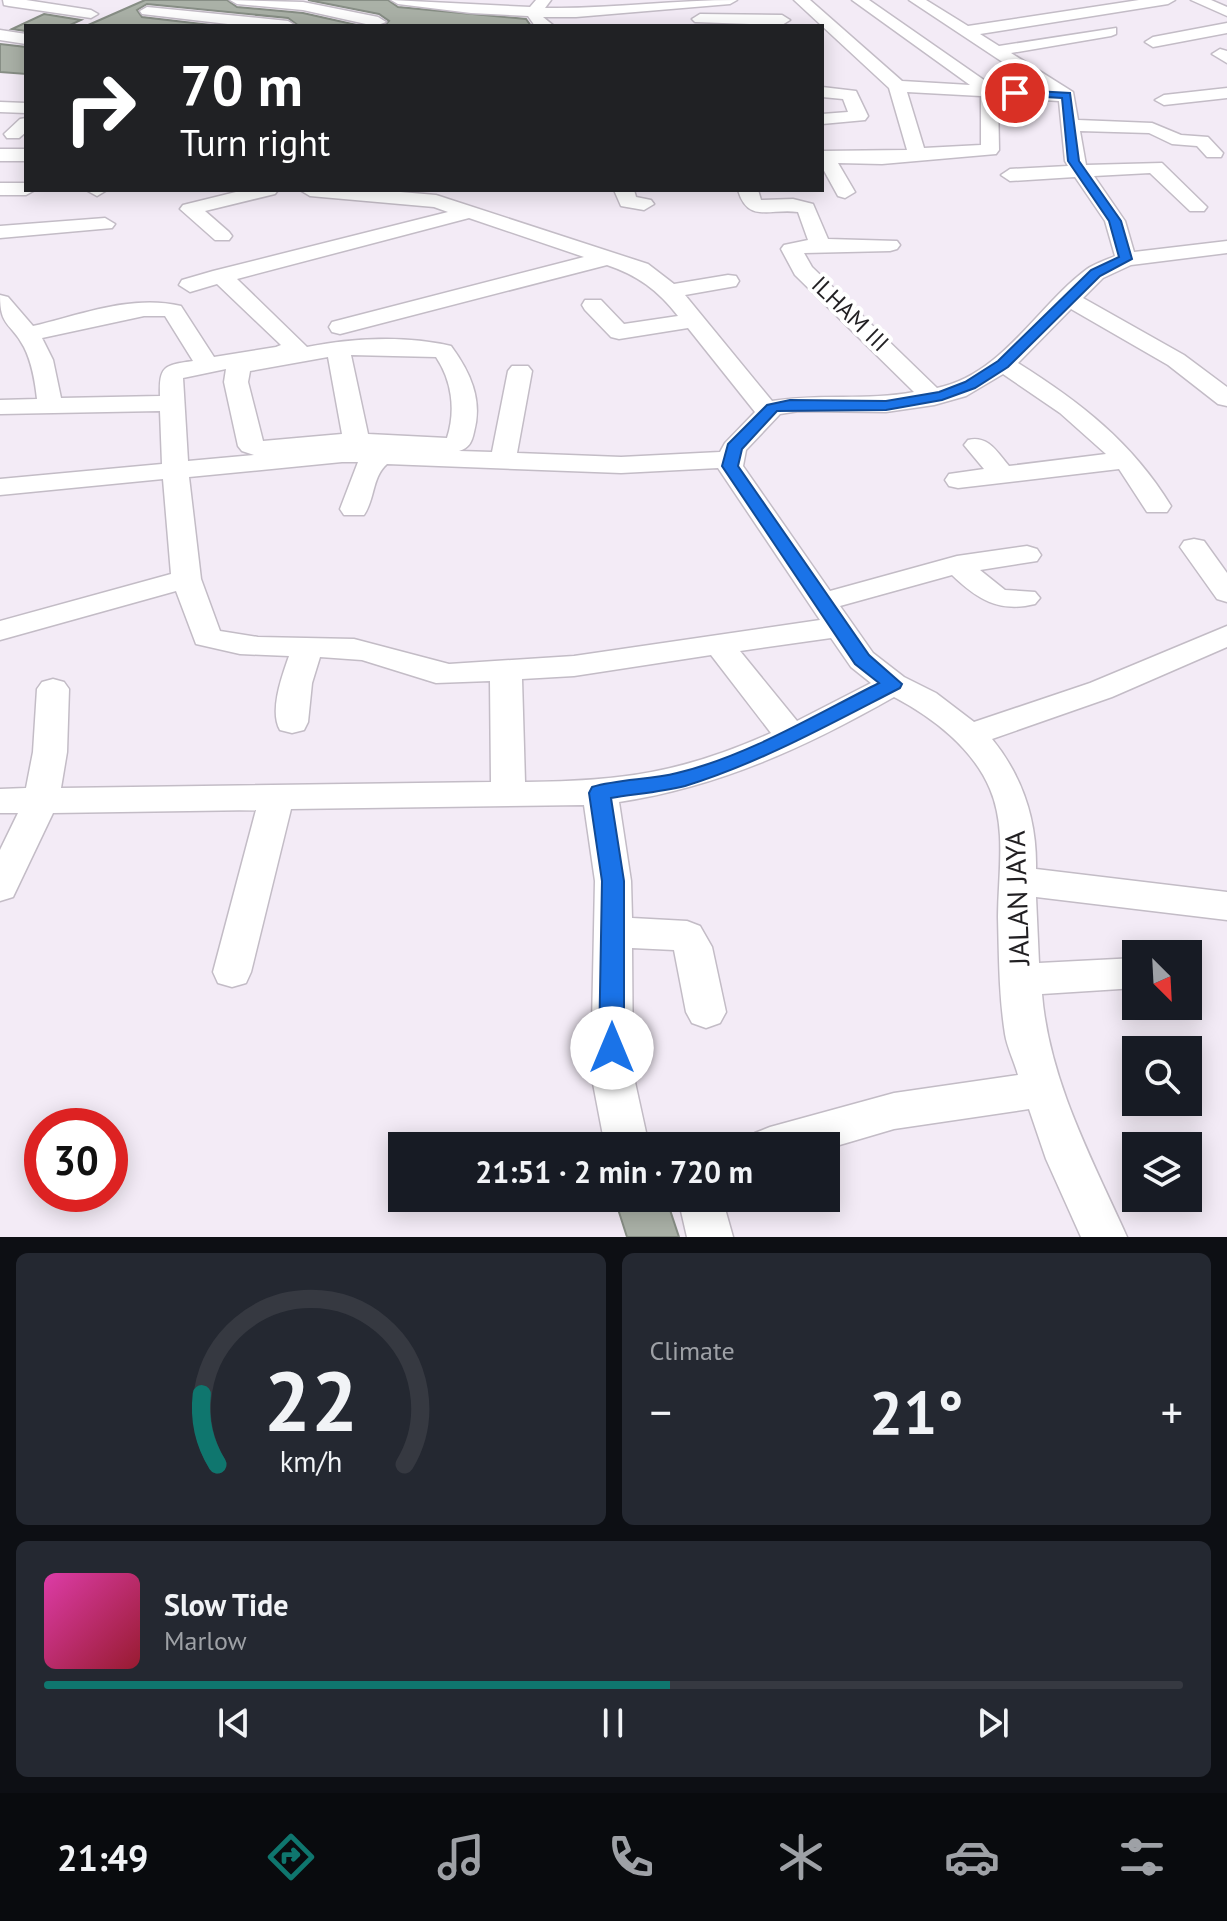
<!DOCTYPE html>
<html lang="en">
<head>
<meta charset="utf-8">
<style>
	:root { --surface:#171b24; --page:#242831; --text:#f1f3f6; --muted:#9ea1a6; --line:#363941; --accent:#0f766e }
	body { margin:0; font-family:"PT Sans",sans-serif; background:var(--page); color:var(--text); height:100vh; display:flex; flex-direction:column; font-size:30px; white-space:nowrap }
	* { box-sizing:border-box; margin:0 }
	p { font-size:26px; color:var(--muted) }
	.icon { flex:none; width:44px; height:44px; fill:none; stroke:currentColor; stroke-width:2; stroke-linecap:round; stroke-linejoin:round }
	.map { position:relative; height:1237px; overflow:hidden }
	.drawer { display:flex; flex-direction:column; gap:16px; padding:16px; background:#0d0f14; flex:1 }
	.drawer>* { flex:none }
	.hud { position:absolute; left:24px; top:24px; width:800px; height:168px; border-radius:0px; box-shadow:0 4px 20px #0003; background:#202124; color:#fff; overflow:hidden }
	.needle { width:52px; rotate:156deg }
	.fabs { position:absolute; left:1122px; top:940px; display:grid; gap:16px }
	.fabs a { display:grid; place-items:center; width:80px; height:80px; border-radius:0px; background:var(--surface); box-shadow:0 4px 20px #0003; font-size:40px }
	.speed { position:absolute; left:24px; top:1108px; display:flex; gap:16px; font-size:40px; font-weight:700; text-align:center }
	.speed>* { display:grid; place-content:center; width:104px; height:104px; border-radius:50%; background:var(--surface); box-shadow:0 4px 20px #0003; line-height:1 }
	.speed .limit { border:12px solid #d22; background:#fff; color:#111 }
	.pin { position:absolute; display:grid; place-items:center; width:68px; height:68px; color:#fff; margin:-34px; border:4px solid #fff; border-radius:50%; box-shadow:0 2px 8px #0007 }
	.me { position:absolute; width:88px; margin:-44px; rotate:0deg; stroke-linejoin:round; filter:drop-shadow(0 0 6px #0008) }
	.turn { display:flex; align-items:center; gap:28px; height:168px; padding:0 24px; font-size:36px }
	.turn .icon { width:104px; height:104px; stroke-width:2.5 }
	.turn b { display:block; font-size:56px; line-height:68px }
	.big { font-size:60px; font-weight:800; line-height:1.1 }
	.drawer .tile { flex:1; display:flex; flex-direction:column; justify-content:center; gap:12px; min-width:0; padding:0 28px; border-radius:12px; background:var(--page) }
	.drawer .dial { align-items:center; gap:0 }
	.dial svg { height:208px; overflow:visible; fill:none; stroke:var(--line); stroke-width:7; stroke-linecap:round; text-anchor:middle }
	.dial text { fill:var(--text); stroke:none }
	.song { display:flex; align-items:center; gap:24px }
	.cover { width:96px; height:96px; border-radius:12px; background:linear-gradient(135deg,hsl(320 70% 55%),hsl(350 70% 35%)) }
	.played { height:8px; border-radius:4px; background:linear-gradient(90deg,var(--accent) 55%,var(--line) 55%) }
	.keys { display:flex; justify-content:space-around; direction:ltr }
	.heat { display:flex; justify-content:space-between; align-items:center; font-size:44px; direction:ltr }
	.drawer .tiles { flex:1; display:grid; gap:16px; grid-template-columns:1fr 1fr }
	.tile:last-child { grid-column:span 2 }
	.trip { position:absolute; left:388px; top:1132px; width:452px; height:80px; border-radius:0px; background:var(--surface); box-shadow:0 4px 20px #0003; font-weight:800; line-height:80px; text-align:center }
	.dock { display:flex; height:128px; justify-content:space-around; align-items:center; background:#090b0e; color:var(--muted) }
	.dock .icon { width:56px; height:56px }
	.dock .current { color:var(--accent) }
	.dock b { font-size:36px; color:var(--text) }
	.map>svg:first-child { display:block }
	.building { fill:#aab1a7; stroke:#878e85; stroke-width:2 }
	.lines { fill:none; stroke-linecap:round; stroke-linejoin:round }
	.minor-casing { stroke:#c3bcc6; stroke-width:3 }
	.minor { fill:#fff; fill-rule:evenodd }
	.route { fill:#1a73e8; stroke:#114b97; stroke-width:2 }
	.labels { text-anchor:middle; stroke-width:8; stroke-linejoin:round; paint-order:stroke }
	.far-street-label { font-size:24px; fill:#211f22; stroke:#fff }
	.street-label { font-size:28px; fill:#211f22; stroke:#fff }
</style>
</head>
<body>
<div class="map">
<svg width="1227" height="1237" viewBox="0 0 1227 1237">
	<rect width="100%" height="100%" fill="#f3ebf6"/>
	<!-- building -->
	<path class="building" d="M145,0h82l10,7 66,6 58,13h-62l-11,-8 -141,-14 -10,6 5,7 77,9h-133z
		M308,0h80l10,7 128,12 5,7h-147l5,-5 -10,-7z
		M44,14l37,6 -13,6h-42v5l-14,-2z
		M0,44l26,3v27l-26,-2z
		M659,1198h7l13,39h-52l-9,-28z"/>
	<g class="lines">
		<!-- minor casing -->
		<g class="minor-casing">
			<path id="minor" d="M3,0h23l65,10 7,4 -7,4 -82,-12 -5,-1z
				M230,0l73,2 75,15 8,5 -11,4 -72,-16 -66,-6z
				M391,0l139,7 6,-7h15l-6,8c64,1 128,-8 192,-8l-7,4 -154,13h-33l11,9h-19l-7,-10 -57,-3 -73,-9z
				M794,0h16l92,81 68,4 -118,-85h17l125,87 51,3 -136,-90h17l42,26 171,-26h36l-7,4 -188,30 19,12 117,-18v6l-5,2 -100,17 62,39 5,28 74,3 29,12 27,2 15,16 -2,4h-14l-10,-11 -25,-2 -23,-11 -69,-2 6,34 76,-2 45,44 -3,4h-14l-40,-38 -56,3 31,45 9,31 93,-11v12l-96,12 -28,13 -20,20 101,57 43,32v19l-9,-2 -50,-39 -97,-56 -53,54c62,39 114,79 153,143l-4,6h-20l-28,-43 -161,19 -9,-2 -4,-6 4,-6 35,-5 -20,-24 4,-5c20,-5 29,12 41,26l97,-12 -46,-41 -57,-39 -37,22 -32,9 -48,7 -87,-1 -19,3 -34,36 -3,16 87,125 127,-35 70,-10 10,3 4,6 -4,6 -57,9 25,20 30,2 5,6 -5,6c-36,9 -58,-5 -83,-29l-112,31 33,47 31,24 32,16 38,29 116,-39 137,-57v21l-115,50 -120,42c31,38 45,82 44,130l191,23v28l-191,-23 3,66 97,-5v30l-94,6c7,86 50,165 85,243h-46l-35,-78 -17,-50 -135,20 -68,20v-3h-78l7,-13 15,-6 124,-34 124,-18c-4,-14 -11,-28 -13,-41 -6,-38 -6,-78 -7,-117 0,-42 9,-88 -8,-128 -17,-41 -58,-72 -96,-92 -88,50 -175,90 -275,105l12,79 1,37 55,3 13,5 12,21 14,65 -6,11 -14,5 -14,-5 -6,-11 -12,-62 -42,-2 1,125 16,73h-44l-14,-73 4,-192 -11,-76 -293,4 -40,163 -5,11 -14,4 -14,-4 -5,-11 43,-162 -203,3 -40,84 -13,4v-51l18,-37h-18v-24l26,-1 7,-36 4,-63 5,-7 11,-3 11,3 5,7 -2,63 -6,36 430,-6 -1,-101 -54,2 -74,-23 -42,-3 -8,26 -4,39 -4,8 -12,3 -12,-3c-11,-19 2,-54 9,-74l-49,-2 -44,-10 -20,-53 -176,49v-19l171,-47 -8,-95 -163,16v-16l162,-15 -2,-53 -160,3v-14l37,-1c-2,-18 -5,-36 -13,-52 -13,-25 -24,-19 -24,-52l8,2 25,29c47,-11 99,-32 148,-20l33,51 62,-10 5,-2 -64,-61 -27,8 -11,-7 3,-5 31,-9 235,-59 -14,-5 -124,-11 -10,-6h77l59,5 212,69 26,20 54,-9 8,1 3,5 -3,5 -51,9 87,106c47,-8 95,0 142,-9l-119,-117 -14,-26 3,-4 24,-5 -10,-28c-28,-4 -50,12 -60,-22h20l3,10 32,-1 20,5 15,35 69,2 3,4 -3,4 -7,2 -86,2 8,14 125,121c65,-13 100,-82 150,-119 7,-5 19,-9 28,-13l-10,-35 -30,-44 -65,4 -9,-6 9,-6 58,-3 -3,-5 -6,-60 -61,-4 1,53 -3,4 -114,10 -44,-1 17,29 -10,6 -7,-2 -16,-29v-16l85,-1 -18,-62zM907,92l74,4v49l-57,3zM469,218l115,39 -252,65 -3,5 3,5 8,2 267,-69c30,10 51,25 71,51l-54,8 -23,-24h-16l-3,5 3,5 26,27 8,2 69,-11 67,84 -30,31 -5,9 -99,5 -104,-4 15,-82 -4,-5h-16l-4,5 -16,81 -33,-1c10,-3 13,-9 15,-19 9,-33 -4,-60 -23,-86 -45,-11 -99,-8 -144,1l-70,-68zM144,316h21l28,45c-29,4 -34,5 -33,35l-99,2 -8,-38 -11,-22zM351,355l85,2c16,24 20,53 11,81l-79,-4zM328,357l14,77 -79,7 -15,-59 2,-11zM226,369l-2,13 14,64 4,5 12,4 -66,6 -5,-83zM342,462h16l-18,47 4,6h20c11,-16 8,-38 23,-51l234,9 97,-5 102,152 -246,36 -125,8 -95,-25 -96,-2 -38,-6 -19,-52 -12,-102zM831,638l20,29 20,16 -74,38 -57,-70zM711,655l60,78c-89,40 -150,48 -246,49l-3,-103 52,-3z
				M1191,0h20l16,7v9z
				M147,7l141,14 8,5h-51l-103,-12 -2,-3z
				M700,14l82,1 8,5 -8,5 -87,-3 -3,-3z
				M1227,23v10l-74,14 -8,-5 8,-5z
				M0,30l26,4v10l-26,-4z
				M1220,49l7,2v12l-15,-9z
				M822,87l34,4 12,25 -3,4 -43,4v-10l26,-2 -5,-13 -21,-2z
				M1227,88v10l-63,7 -9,-5 9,-5z
				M0,102l26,1v10l-26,-1z
				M26,118v14l-7,6h-12l-3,-4 16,-15z
				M0,149h26v12h-26z
				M0,183h26v7h9l-9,5h-26z
				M86,190h21l-10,6z
				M244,190h34l-3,4 -70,17 24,21 3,4 -3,4h-14l-35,-31 3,-4z
				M614,190h20l2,7 15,3 3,4 -10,6 -23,-4z
				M105,218l10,6 -3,4 -112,10v-12z
				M1194,539l10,2 23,32v29l-10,-3 -37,-52 4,-6z
				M678,1198h44l11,39h-46z"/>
		</g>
		<!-- minor -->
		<use href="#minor" class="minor"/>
	</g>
	<!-- route -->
	<path class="route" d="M1015,90l55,3 9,68 42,60 11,38 -32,17 -92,91 -33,21 -33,12 -56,10 -109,1 -35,38 -4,17 131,189 33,29 -2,4c-70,36 -140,75 -215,98 -24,6 -50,8 -74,12l13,83v167l-3,7 -9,4 -9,-4 -4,-7 3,-167 -13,-88 3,-6c28,-8 57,-7 85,-14 71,-17 138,-58 202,-90l-24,-19 -133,-198 6,-22 39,-39 23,-5 96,1 53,-9 26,-10 33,-21 93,-91 28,-13 -10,-36 -41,-60 -6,-63 -51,-3 -1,-2z"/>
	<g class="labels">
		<!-- far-street labels -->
		<g class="far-street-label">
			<text transform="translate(850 314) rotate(44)" y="8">ILHAM III</text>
		</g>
		<!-- street labels -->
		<g class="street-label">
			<text transform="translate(1017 898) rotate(-92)" y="10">JALAN JAYA</text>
		</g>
	</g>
</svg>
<div class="fabs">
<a><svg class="needle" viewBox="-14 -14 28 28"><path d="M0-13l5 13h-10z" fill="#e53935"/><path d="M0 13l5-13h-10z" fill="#9ea1a6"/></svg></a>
<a><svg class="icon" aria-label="search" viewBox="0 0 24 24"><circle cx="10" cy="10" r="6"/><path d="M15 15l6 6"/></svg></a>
<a><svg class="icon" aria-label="layers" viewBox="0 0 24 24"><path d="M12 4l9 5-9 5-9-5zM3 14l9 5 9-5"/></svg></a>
</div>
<div class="speed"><div class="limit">30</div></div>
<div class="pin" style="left:1015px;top:93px;background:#d93025"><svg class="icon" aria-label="arrive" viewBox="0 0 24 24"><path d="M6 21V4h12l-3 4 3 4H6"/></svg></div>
<svg class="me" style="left:612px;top:1048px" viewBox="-20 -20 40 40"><circle r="19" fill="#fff"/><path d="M0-13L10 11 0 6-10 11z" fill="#1a73e8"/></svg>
<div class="trip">21:51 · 2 min · 720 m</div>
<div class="hud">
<div class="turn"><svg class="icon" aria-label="right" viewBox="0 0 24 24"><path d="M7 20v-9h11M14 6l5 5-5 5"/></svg><div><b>70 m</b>Turn right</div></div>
</div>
</div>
<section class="drawer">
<div class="tiles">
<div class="tile dial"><svg viewBox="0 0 100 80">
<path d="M14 69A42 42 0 1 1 86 69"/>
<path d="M14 69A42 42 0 0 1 8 42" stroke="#0f766e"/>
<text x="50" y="56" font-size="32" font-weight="700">22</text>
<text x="50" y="72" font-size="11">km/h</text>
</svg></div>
<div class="tile"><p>Climate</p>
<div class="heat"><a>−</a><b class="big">21°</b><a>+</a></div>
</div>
<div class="tile">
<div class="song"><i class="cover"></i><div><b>Slow Tide</b><p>Marlow</p></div></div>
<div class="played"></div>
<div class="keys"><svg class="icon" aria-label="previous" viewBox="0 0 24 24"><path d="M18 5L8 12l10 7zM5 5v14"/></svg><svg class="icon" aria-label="pause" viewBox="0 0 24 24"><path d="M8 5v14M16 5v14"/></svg><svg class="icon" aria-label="next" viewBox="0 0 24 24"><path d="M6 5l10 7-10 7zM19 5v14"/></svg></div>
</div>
</div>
</section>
<nav class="dock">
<b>21:49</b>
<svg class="icon current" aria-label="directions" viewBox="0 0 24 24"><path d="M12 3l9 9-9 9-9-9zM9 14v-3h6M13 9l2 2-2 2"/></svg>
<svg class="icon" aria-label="music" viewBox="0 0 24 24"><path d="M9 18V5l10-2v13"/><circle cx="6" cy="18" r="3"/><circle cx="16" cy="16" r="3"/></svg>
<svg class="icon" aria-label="phone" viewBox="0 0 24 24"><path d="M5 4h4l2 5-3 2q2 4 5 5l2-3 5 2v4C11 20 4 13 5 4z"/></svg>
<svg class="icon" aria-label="climate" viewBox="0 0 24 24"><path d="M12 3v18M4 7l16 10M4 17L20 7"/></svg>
<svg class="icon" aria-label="car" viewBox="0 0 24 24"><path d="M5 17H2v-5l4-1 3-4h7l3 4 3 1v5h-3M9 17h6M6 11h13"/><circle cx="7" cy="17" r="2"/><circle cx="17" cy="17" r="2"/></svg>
<svg class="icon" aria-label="filters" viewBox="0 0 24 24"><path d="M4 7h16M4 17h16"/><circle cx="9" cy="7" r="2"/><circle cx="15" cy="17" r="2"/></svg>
</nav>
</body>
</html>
